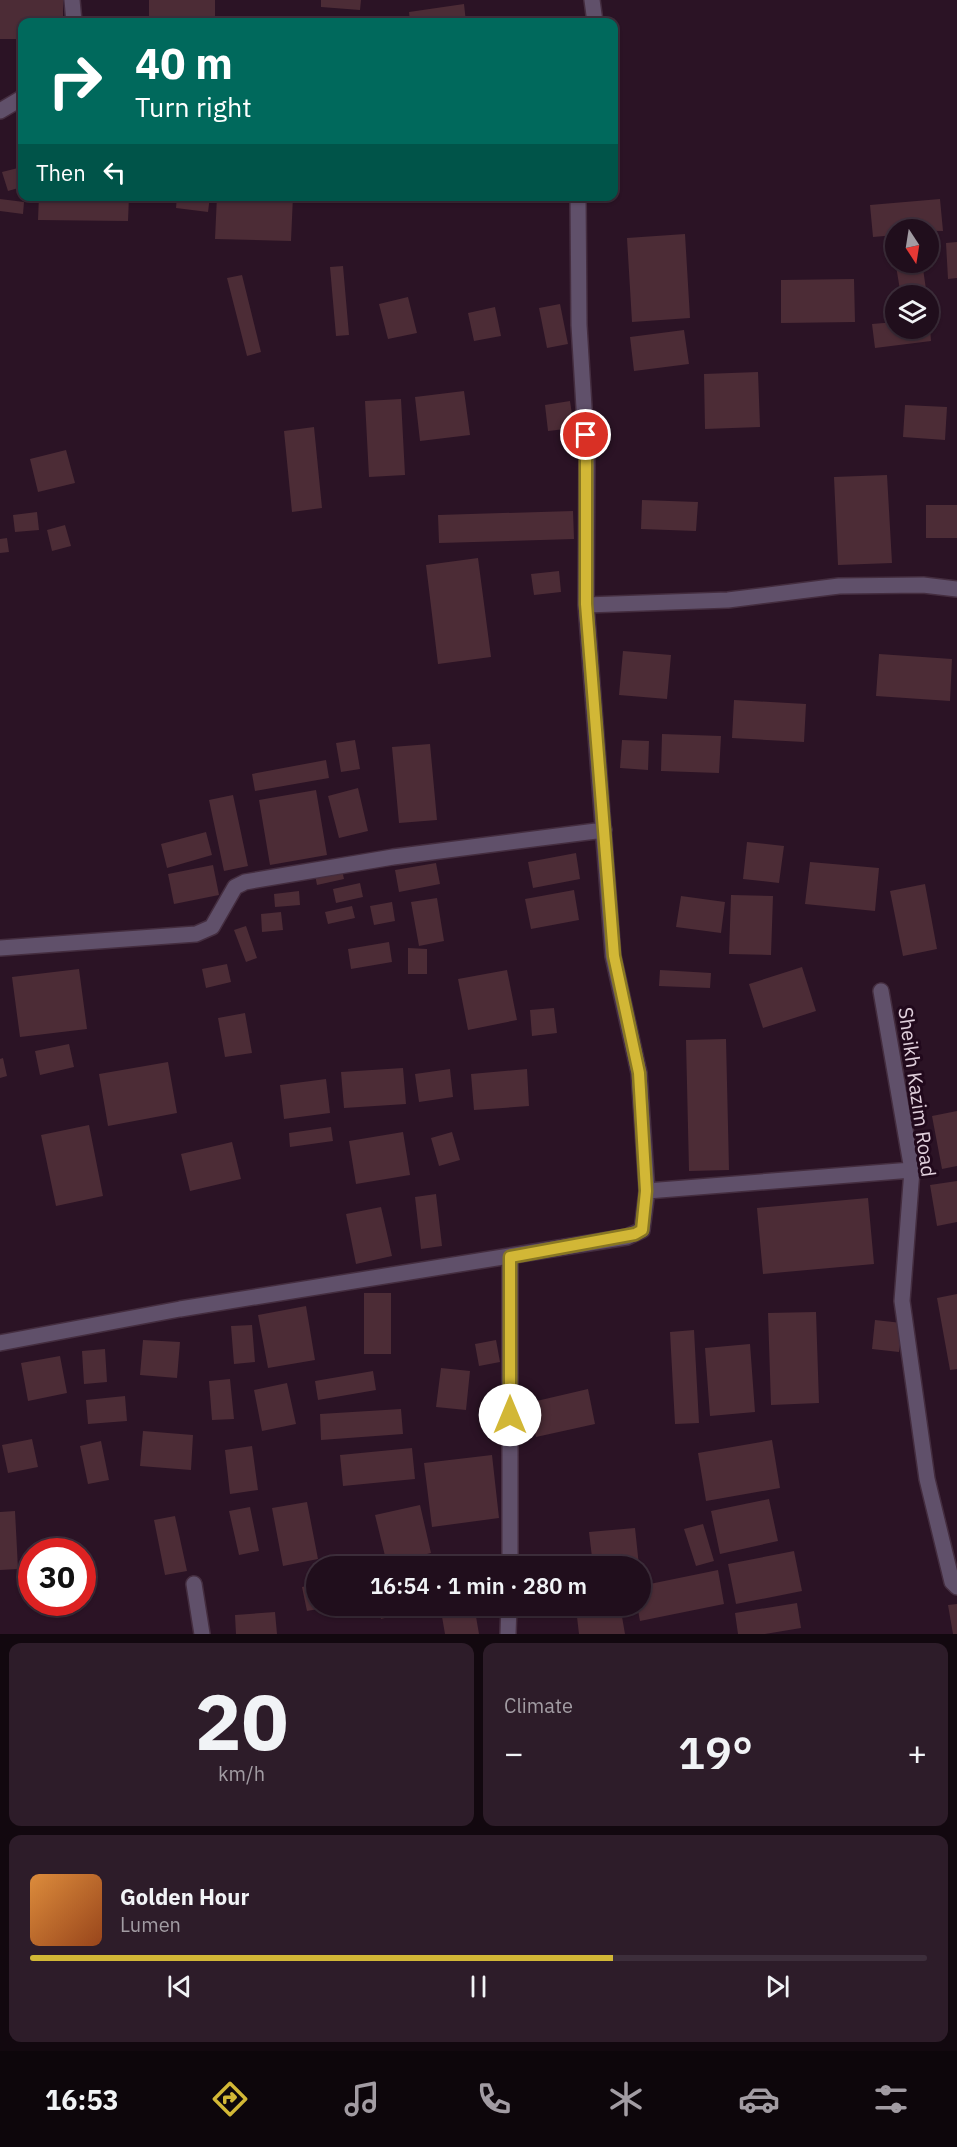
<!DOCTYPE html>
<html lang="en">
<head>
<meta charset="utf-8">
<style>
	:root { --surface:#200e1c; --page:#2d1c29; --text:#f1f3f6; --muted:#a29ca3; --line:#3d2e3b; --accent:#d2b736 }
	body { margin:0; font-family:"IBM Plex Sans",sans-serif; background:var(--page); color:var(--text); height:100vh; display:flex; flex-direction:column; font-size:22px; white-space:nowrap }
	* { box-sizing:border-box; margin:0 }
	p { font-size:20px; color:var(--muted) }
	.icon { flex:none; width:33px; height:33px; fill:none; stroke:currentColor; stroke-width:2; stroke-linecap:round; stroke-linejoin:round }
	.map { position:relative; height:1634px; overflow:hidden }
	.sheet { display:flex; flex-direction:column; gap:9px; padding:9px; background:#12080f; flex:1 }
	.sheet>* { flex:none }
	.banner { position:absolute; left:18px; top:18px; width:600px; height:183px; border-radius:12px; box-shadow:0 2px 4px #0004,0 0 0 2px var(--line); background:#00695c; color:#fff; overflow:hidden }
	.needle { width:39px; rotate:168deg }
	.buttons { position:absolute; left:885px; top:219px; display:grid; gap:12px }
	.buttons a { display:grid; place-items:center; width:54px; height:54px; border-radius:50%; background:var(--surface); box-shadow:0 2px 4px #0004,0 0 0 2px var(--line); font-size:30px }
	.speed { position:absolute; left:18px; top:1538px; display:flex; gap:12px; font-size:30px; font-weight:700; text-align:center }
	.speed>* { display:grid; place-content:center; width:78px; height:78px; border-radius:50%; background:var(--surface); box-shadow:0 2px 4px #0004,0 0 0 2px var(--line); line-height:1 }
	.speed .limit { border:9px solid #d22; background:#fff; color:#111 }
	.pin { position:absolute; display:grid; place-items:center; width:51px; height:51px; color:#fff; margin:-26px; border:3px solid #fff; border-radius:50%; box-shadow:0 2px 6px #0007 }
	.me { position:absolute; width:66px; margin:-33px; rotate:0deg; stroke-linejoin:round; filter:drop-shadow(0 0 4px #0008) }
	.turn { display:flex; align-items:center; gap:21px; height:126px; padding:0 18px; font-size:27px }
	.turn .icon { width:78px; height:78px; stroke-width:2.5 }
	.turn b { display:block; font-size:42px; line-height:51px }
	.then { display:flex; align-items:center; height:57px; padding:0 18px; background:#0003; gap:12px; font-size:22px }
	.big { font-size:45px; font-weight:600; line-height:1.1 }
	.sheet .card { flex:1; display:flex; flex-direction:column; justify-content:center; gap:9px; min-width:0; padding:0 21px; border-radius:12px; background:var(--page) }
	.sheet .dial { align-items:center; gap:0 }
	.dial b { font-size:78px; line-height:1 }
	.song { display:flex; align-items:center; gap:18px }
	.cover { width:72px; height:72px; border-radius:9px; background:linear-gradient(135deg,hsl(30 70% 55%),hsl(20 70% 35%)) }
	.played { height:6px; border-radius:3px; background:linear-gradient(90deg,var(--accent) 65%,var(--line) 65%) }
	.keys { display:flex; justify-content:space-around; direction:ltr }
	.heat { display:flex; justify-content:space-between; align-items:center; font-size:33px; direction:ltr }
	.sheet .tiles { flex:1; display:grid; gap:9px; grid-template-columns:1fr 1fr }
	.card:last-child { grid-column:span 2 }
	.trip { position:absolute; left:306px; top:1556px; width:345px; height:60px; border-radius:30px; background:var(--surface); box-shadow:0 2px 4px #0004,0 0 0 2px var(--line); font-weight:600; line-height:60px; text-align:center }
	.menu { display:flex; height:96px; justify-content:space-around; align-items:center; background:#0d060b; color:var(--muted) }
	.menu .icon { width:42px; height:42px }
	.menu .on { color:var(--accent) }
	.menu b { font-size:27px; color:var(--text) }
	.map>svg:first-child { display:block }
	.building { fill:#4c2c36 }
	.lines { fill:none; stroke-linecap:round; stroke-linejoin:round }
	.minor-casing { stroke:#442d3f; stroke-width:18 }
	.minor { stroke:#60506a; stroke-width:15 }
	.route-casing { stroke:#887723; stroke-width:15 }
	.route { stroke:#d2b736; stroke-width:10 }
	.labels { text-anchor:middle; stroke-width:6; stroke-linejoin:round; paint-order:stroke }
	.street-label { font-size:20px; fill:#e1d0dc; stroke:#21091c }
</style>
</head>
<body>
<div class="map">
<svg width="957" height="1634" viewBox="0 0 957 1634">
	<rect width="100%" height="100%" fill="#2b1325"/>
	<!-- building -->
	<path class="building" d="M0,0h63v22h-41v17h-22z
		M149,0h66v22h-66z
		M321,0h40l-1,10 -39,-3z
		M464,4l2,18h-56l-1,-10z
		M22,167v20l-14,4 -6,-19z
		M39,196h90l-1,25 -90,-1z
		M177,196h33l-2,16 -32,-4z
		M217,196h76l-2,45 -76,-2z
		M0,199l24,3 -1,12 -23,-3z
		M940,199l3,32 -47,-1v5l-23,2 -3,-32z
		M685,234l5,84 -58,4 -5,-84z
		M957,242v36l-9,1 -2,-36z
		M922,262l5,34h-26l-5,-30z
		M343,266l6,69 -13,1 -6,-69z
		M242,275l19,77 -14,4 -20,-78z
		M854,279l1,43 -74,1v-43z
		M408,297l9,36 -29,6 -9,-35z
		M560,304l8,40 -21,4 -8,-40z
		M495,307l6,29 -27,5 -6,-28z
		M896,322v6h34l1,13 -56,7 -3,-24z
		M684,330l5,34 -55,7 -4,-34z
		M758,372l2,55 -55,2 -1,-55z
		M464,391l6,44 -50,6 -5,-44z
		M401,399l4,76 -36,2 -4,-76z
		M570,401l4,27 -26,3 -3,-26z
		M905,405l42,2 -2,33 -42,-3z
		M314,427l8,81 -30,4 -8,-81z
		M66,450l9,33 -37,9 -8,-33z
		M887,475l5,88 -54,2 -4,-88z
		M642,500l56,2 -2,29 -55,-2z
		M926,505h31v33h-31z
		M573,511l1,28 -135,4 -1,-28z
		M37,512l2,18 -24,2 -2,-17z
		M65,525l6,21 -19,5 -5,-21z
		M7,538l2,14 -9,1v-14z
		M478,558l13,99 -53,7 -12,-99z
		M559,571l2,21 -27,3 -3,-21z
		M623,651l48,4 -4,44 -48,-4z
		M879,654l73,5 -2,42 -74,-5z
		M734,700l72,4 -2,38 -72,-4z
		M662,734l59,2 -2,37 -58,-2z
		M355,740l5,29 -19,3 -5,-29z
		M622,740l27,1 -1,29 -28,-2z
		M430,744l7,76 -38,3 -7,-76z
		M326,760l3,18 -74,13 -3,-17z
		M358,788l10,43 -29,7 -11,-42z
		M316,790l11,65 -57,10 -11,-65z
		M233,795l15,71 -24,5 -15,-71z
		M206,832l6,23 -45,13 -6,-24z
		M747,842l37,4 -5,37 -36,-4z
		M576,853l4,26 -47,9 -5,-26z
		M810,862l69,6 -4,43 -70,-7z
		M436,863l4,21 -41,8 -4,-22z
		M213,865l6,30 -45,9 -6,-30z
		M342,870l2,9 -27,6 -2,-10z
		M360,883l3,14 -27,6 -3,-14z
		M925,884l12,65 -34,7 -13,-65z
		M574,890l5,30 -48,9 -6,-30z
		M299,891l1,14 -25,2 -1,-13z
		M731,895l42,1 -2,59 -42,-1z
		M681,896l44,6 -4,31 -45,-6z
		M437,898l7,43 -25,5 -8,-44z
		M392,902l3,19 -21,4 -4,-19z
		M352,906l3,12 -27,6 -3,-12z
		M281,912l2,18 -21,2 -1,-18z
		M246,926l11,32 -11,4 -12,-32z
		M389,942l3,20 -41,7 -3,-20z
		M408,948l19,1v25h-19z
		M227,964l4,18 -25,6 -4,-19z
		M802,967l14,44 -53,17 -14,-44z
		M79,969l8,60 -67,8 -8,-60z
		M507,970l10,50 -49,10 -10,-51z
		M660,970l51,3 -1,15 -51,-2z
		M554,1008l3,25 -25,3 -2,-26z
		M245,1013l7,40 -27,4 -7,-39z
		M726,1039l3,131 -40,1 -3,-131z
		M69,1044l5,23 -34,8 -5,-24z
		M3,1058l4,18 -7,2v-19z
		M168,1062l9,51 -69,13 -9,-52z
		M403,1068l3,36 -62,4 -3,-36z
		M450,1069l3,28 -34,5 -4,-28z
		M527,1069l2,37 -55,4 -3,-36z
		M326,1079l4,34 -46,6 -4,-34z
		M957,1111v55l-15,3 -10,-53z
		M89,1125l14,71 -47,10 -15,-71z
		M331,1127l2,14 -43,6 -1,-14z
		M403,1132l7,43 -54,9 -7,-43z
		M452,1132l8,28 -21,6 -8,-28z
		M232,1142l9,37 -51,12 -9,-37z
		M957,1181v41l-20,4 -7,-41z
		M436,1194l6,52 -21,3 -6,-52z
		M868,1198l6,66 -111,10 -6,-66z
		M381,1207l11,49 -36,8 -10,-50z
		M364,1293h27v61h-27z
		M957,1294v75l-7,1 -13,-72z
		M306,1306l9,54 -47,8 -10,-53z
		M816,1312l3,91 -48,2 -3,-92z
		M875,1320l27,3 -3,29 -27,-3z
		M252,1325l3,37 -21,2 -3,-38z
		M694,1330l5,93 -24,1 -5,-92z
		M143,1340l37,2 -3,36 -37,-3z
		M496,1340l4,22 -21,4 -4,-22z
		M750,1344l5,68 -45,4 -5,-68z
		M105,1349l2,33 -23,2 -2,-33z
		M60,1356l7,37 -39,8 -7,-38z
		M441,1368l29,3 -4,39 -30,-3z
		M373,1371l3,19 -58,10 -3,-19z
		M230,1379l4,40 -22,1 -3,-39z
		M287,1383l9,41 -34,7 -8,-41z
		M588,1389l7,35 -59,13 -8,-34z
		M125,1396l2,25 -39,3 -2,-24z
		M401,1409l2,25 -82,6 -1,-26z
		M143,1431l50,4 -2,35 -51,-4z
		M32,1439l6,28 -30,6 -6,-28z
		M772,1440l8,48 -74,13 -8,-48z
		M101,1441l8,39 -21,4 -8,-38z
		M252,1446l6,44 -28,4 -5,-44z
		M412,1448l3,31 -72,7 -3,-31z
		M492,1455l7,63 -67,9 -8,-64z
		M769,1499l9,42 -58,13 -9,-43z
		M307,1502l11,57 -35,7 -11,-58z
		M420,1505l11,48 -44,11 -12,-49z
		M250,1507l9,44 -20,4 -10,-44z
		M15,1511l3,58 -18,1v-58z
		M175,1516l12,55 -22,4 -11,-55z
		M703,1524l11,37 -18,5 -12,-37z
		M635,1528l4,38h-46l-4,-34z
		M794,1551l8,40 -66,13 -8,-40z
		M718,1570l6,34 -84,17 -3,-16h3v-19z
		M316,1584v21l19,1 -28,5 -5,-24z
		M797,1603l4,25 -36,6h-27l-3,-21z
		M957,1604v30h-4l-5,-29z
		M377,1605h54l1,1 -51,13z
		M440,1605h34l5,29h-34z
		M621,1611l4,23h-46l-2,-17z
		M275,1612l2,22h-41l-1,-19z"/>
	<g class="lines">
		<!-- minor casing -->
		<g class="minor-casing">
			<path id="minor" d="M72,0l2,22
				M592,0l3,22
				M0,111l22,-13
				M586,605l142,-5 111,-14 84,-1 34,4
				M0,948l196,-14 16,-7 23,-40 10,-5 148,-25 211,-27
				M881,991l31,179 -10,131 25,178 25,103 5,5
				M647,1191l265,-21
				M0,1343l180,-34 447,-72 15,-7 5,-39 -8,-118 -26,-117 -27,-351 1,-148 -8,-132 -1,-129
				M510,1566v-309
				M194,1584l8,50
				M508,1634l1,-29"/>
		</g>
		<!-- minor -->
		<use href="#minor" class="minor"/>
	</g>
	<g class="lines">
		<!-- route casing -->
		<g class="route-casing">
			<path id="route" d="M510,1415v-158l125,-23 7,-4 4,-39 -7,-118 -25,-117 -28,-352v-169"/>
		</g>
		<!-- route -->
		<use href="#route" class="route"/>
	</g>
	<g class="labels">
		<!-- street labels -->
		<g class="street-label">
			<text transform="translate(917 1092) rotate(82)" y="7">Sheikh Kazim Road</text>
		</g>
	</g>
</svg>
<div class="buttons">
<a><svg class="needle" viewBox="-14 -14 28 28"><path d="M0-13l5 13h-10z" fill="#e53935"/><path d="M0 13l5-13h-10z" fill="#a29ca3"/></svg></a>
<a><svg class="icon" aria-label="layers" viewBox="0 0 24 24"><path d="M12 4l9 5-9 5-9-5zM3 14l9 5 9-5"/></svg></a>
</div>
<div class="speed"><div class="limit">30</div></div>
<div class="pin" style="left:586px;top:435px;background:#d93025"><svg class="icon" aria-label="arrive" viewBox="0 0 24 24"><path d="M6 21V4h12l-3 4 3 4H6"/></svg></div>
<svg class="me" style="left:510px;top:1415px" viewBox="-20 -20 40 40"><circle r="19" fill="#fff"/><path d="M0-13L10 11 0 6-10 11z" fill="#d2b736"/></svg>
<div class="trip">16:54 · 1 min · 280 m</div>
<div class="banner">
<div class="turn"><svg class="icon" aria-label="right" viewBox="0 0 24 24"><path d="M7 20v-9h11M14 6l5 5-5 5"/></svg><div><b>40 m</b>Turn right</div></div>
<div class="then">Then<svg class="icon" aria-label="left" viewBox="0 0 24 24"><path d="M17 20v-9H6M10 6l-5 5 5 5"/></svg></div>
</div>
</div>
<section class="sheet">
<div class="tiles">
<div class="card dial"><b>20</b><p>km/h</p></div>
<div class="card"><p>Climate</p>
<div class="heat"><a>−</a><b class="big">19°</b><a>+</a></div>
</div>
<div class="card">
<div class="song"><i class="cover"></i><div><b>Golden Hour</b><p>Lumen</p></div></div>
<div class="played"></div>
<div class="keys"><svg class="icon" aria-label="previous" viewBox="0 0 24 24"><path d="M18 5L8 12l10 7zM5 5v14"/></svg><svg class="icon" aria-label="pause" viewBox="0 0 24 24"><path d="M8 5v14M16 5v14"/></svg><svg class="icon" aria-label="next" viewBox="0 0 24 24"><path d="M6 5l10 7-10 7zM19 5v14"/></svg></div>
</div>
</div>
</section>
<nav class="menu">
<b>16:53</b>
<svg class="icon on" aria-label="directions" viewBox="0 0 24 24"><path d="M12 3l9 9-9 9-9-9zM9 14v-3h6M13 9l2 2-2 2"/></svg>
<svg class="icon" aria-label="music" viewBox="0 0 24 24"><path d="M9 18V5l10-2v13"/><circle cx="6" cy="18" r="3"/><circle cx="16" cy="16" r="3"/></svg>
<svg class="icon" aria-label="phone" viewBox="0 0 24 24"><path d="M5 4h4l2 5-3 2q2 4 5 5l2-3 5 2v4C11 20 4 13 5 4z"/></svg>
<svg class="icon" aria-label="climate" viewBox="0 0 24 24"><path d="M12 3v18M4 7l16 10M4 17L20 7"/></svg>
<svg class="icon" aria-label="car" viewBox="0 0 24 24"><path d="M5 17H2v-5l4-1 3-4h7l3 4 3 1v5h-3M9 17h6M6 11h13"/><circle cx="7" cy="17" r="2"/><circle cx="17" cy="17" r="2"/></svg>
<svg class="icon" aria-label="filters" viewBox="0 0 24 24"><path d="M4 7h16M4 17h16"/><circle cx="9" cy="7" r="2"/><circle cx="15" cy="17" r="2"/></svg>
</nav>
</body>
</html>
